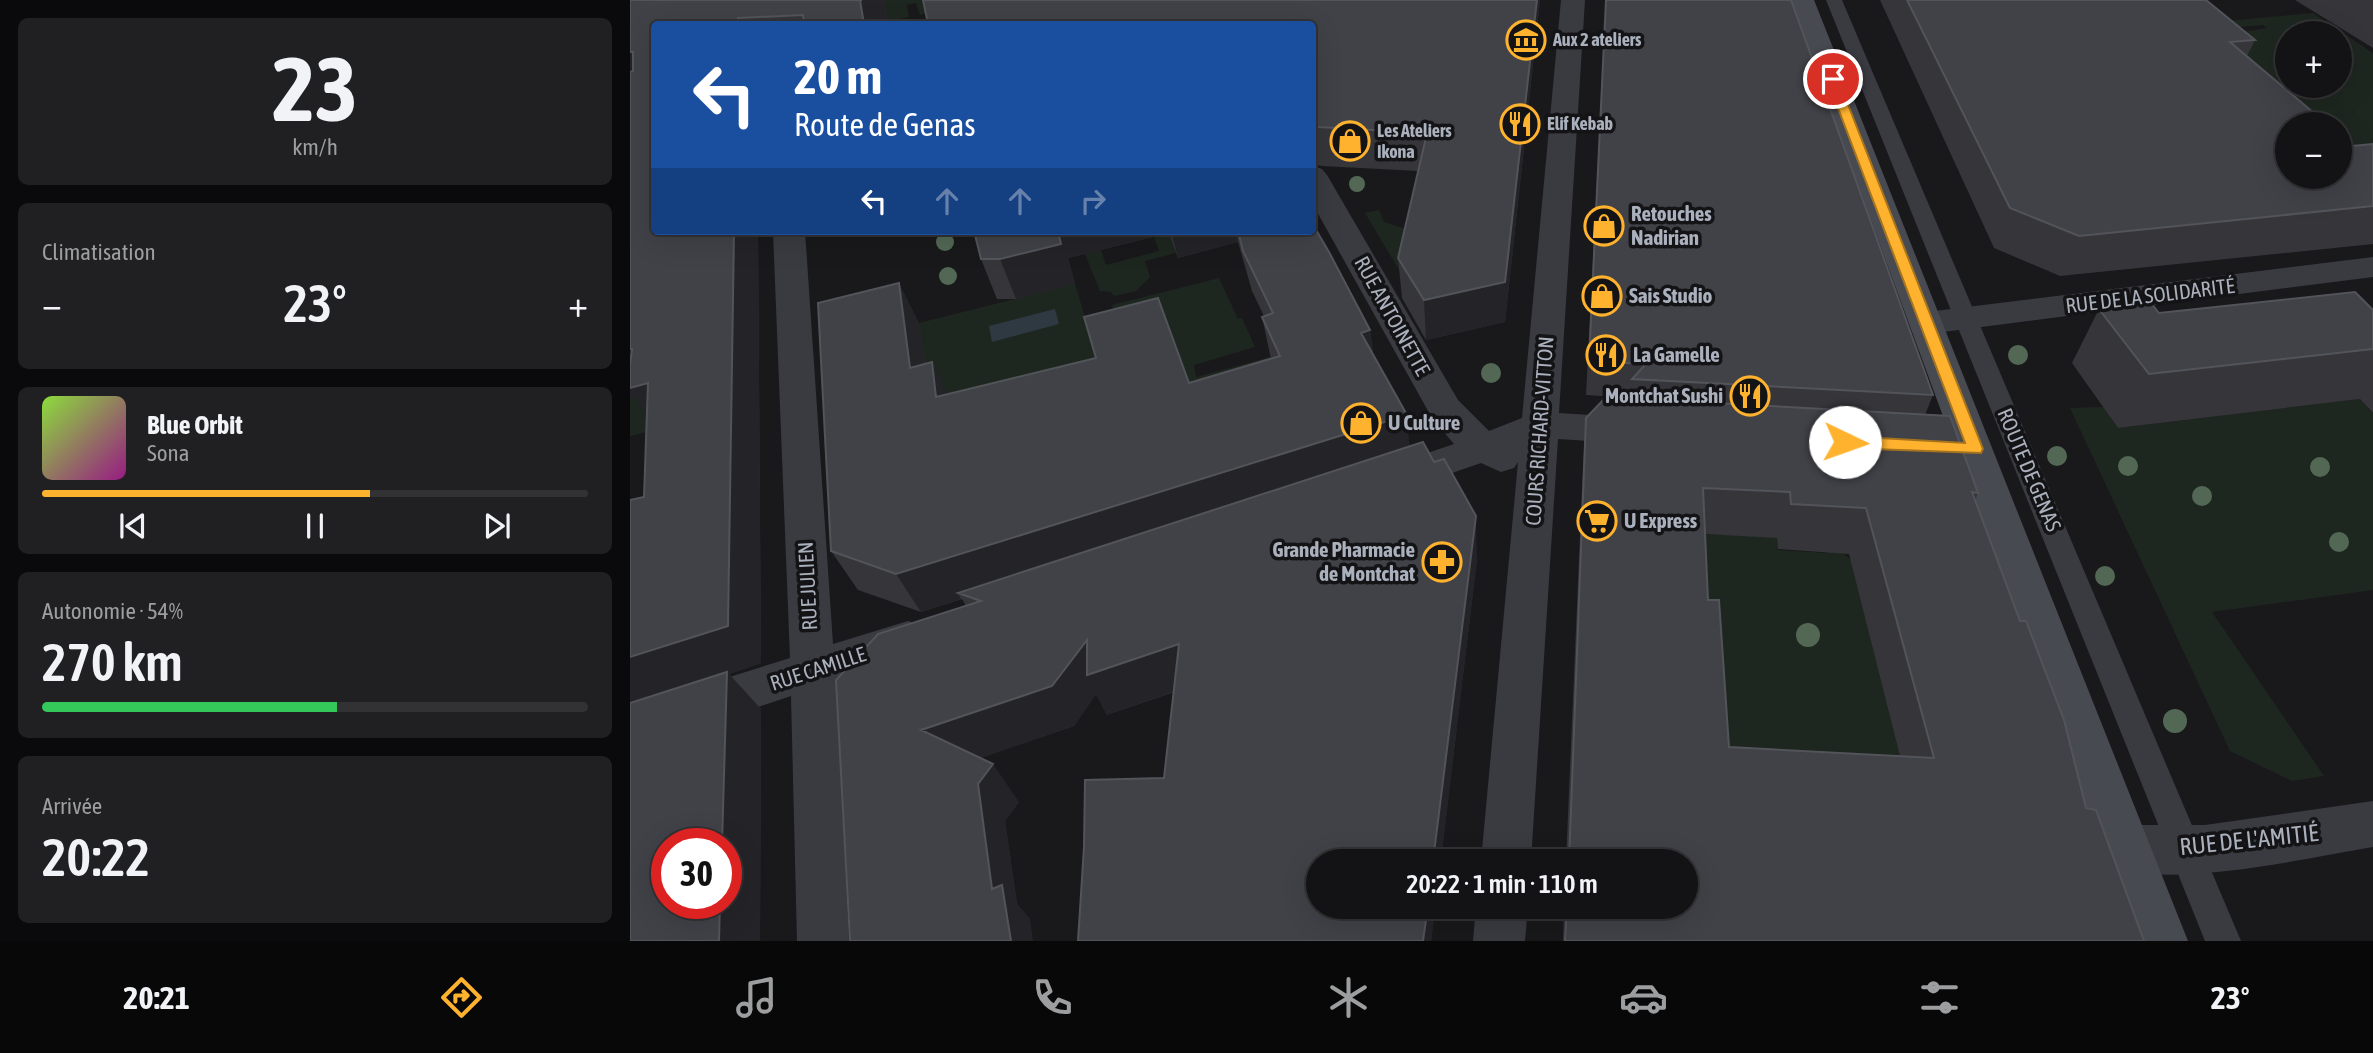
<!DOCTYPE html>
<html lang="fr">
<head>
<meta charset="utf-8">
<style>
	:root { --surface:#131315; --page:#202022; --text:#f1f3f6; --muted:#9d9ea0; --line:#323234; --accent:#ffb22e }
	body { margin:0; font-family:"Asap Condensed",sans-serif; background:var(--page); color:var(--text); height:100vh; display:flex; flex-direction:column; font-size:26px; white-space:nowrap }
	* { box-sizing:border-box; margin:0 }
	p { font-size:23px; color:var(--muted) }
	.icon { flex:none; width:38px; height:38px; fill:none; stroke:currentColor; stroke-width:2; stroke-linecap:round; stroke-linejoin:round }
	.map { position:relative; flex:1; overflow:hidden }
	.sheet { display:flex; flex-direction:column; gap:18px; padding:18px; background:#0a0a0c; width:630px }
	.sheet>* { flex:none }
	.guide { position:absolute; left:21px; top:21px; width:665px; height:214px; border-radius:7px; box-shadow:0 7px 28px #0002,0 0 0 2px var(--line); background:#1a4fa0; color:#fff; overflow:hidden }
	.fabs { position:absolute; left:1645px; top:21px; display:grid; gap:14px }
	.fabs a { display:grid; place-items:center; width:77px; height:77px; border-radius:50%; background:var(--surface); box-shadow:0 7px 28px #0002,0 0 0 2px var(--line); font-size:35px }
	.speed { position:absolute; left:21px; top:828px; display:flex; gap:14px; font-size:35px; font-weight:700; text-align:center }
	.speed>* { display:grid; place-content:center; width:91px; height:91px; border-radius:50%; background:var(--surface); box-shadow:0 7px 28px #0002,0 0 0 2px var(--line); line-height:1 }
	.speed .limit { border:10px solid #d22; background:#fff; color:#111 }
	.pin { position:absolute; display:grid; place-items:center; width:60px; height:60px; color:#fff; margin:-30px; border:4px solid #fff; border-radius:50%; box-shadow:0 2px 7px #0007 }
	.me { position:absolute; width:77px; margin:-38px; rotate:93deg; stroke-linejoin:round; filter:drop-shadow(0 0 5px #0008) }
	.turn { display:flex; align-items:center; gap:24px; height:147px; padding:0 28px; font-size:32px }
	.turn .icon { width:91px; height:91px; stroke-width:2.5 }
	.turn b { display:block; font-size:49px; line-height:60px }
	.lanes { display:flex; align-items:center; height:66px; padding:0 28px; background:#0003; justify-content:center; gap:35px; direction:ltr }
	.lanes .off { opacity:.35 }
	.big { font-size:52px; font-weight:600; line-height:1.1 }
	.sheet .widget { flex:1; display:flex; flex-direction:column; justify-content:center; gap:10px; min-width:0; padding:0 24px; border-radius:10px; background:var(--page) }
	.sheet .dial { align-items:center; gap:0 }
	.dial b { font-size:91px; line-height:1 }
	.song { display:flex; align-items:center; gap:21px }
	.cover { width:84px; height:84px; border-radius:10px; background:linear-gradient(135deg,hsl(90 70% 55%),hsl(310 70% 35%)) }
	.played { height:7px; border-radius:4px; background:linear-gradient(90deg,var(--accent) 60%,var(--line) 60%) }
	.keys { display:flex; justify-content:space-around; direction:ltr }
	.heat { display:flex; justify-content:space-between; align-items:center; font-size:38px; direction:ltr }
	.charge { height:10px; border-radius:5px; background:linear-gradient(90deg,#34c759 54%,var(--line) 0) }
	.trip { position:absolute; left:676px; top:849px; width:392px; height:70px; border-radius:35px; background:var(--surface); box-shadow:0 7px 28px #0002,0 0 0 2px var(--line); font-weight:600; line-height:70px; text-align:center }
	.dock { display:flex; height:112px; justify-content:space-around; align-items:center; background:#080808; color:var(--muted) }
	.dock .icon { width:49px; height:49px }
	.dock .selected { color:var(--accent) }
	.dock b { font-size:32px; color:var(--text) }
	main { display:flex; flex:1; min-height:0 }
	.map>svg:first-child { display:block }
	.green { fill:#1e271f; fill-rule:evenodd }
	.water { fill:#2e3941 }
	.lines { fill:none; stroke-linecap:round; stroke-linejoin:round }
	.lane { fill:#3a3b41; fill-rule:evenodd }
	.street { fill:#3a3b41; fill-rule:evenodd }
	.secondary { fill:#474a51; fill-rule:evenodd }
	.tree { fill:#526854 }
	.wall { fill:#35353a; fill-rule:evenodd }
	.shaded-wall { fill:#242428 }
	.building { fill:#414248; stroke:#52545a; stroke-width:2; fill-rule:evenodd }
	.route { fill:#ffb22e; stroke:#a6741e; stroke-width:2 }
	.labels { text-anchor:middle; stroke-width:7; stroke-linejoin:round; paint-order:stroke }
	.far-poi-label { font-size:18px; font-weight:bold; fill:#aab0bc; stroke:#141417; text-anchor:start }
	.poi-label { font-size:21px; font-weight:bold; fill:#aab0bc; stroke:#141417; text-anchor:start }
	.street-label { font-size:21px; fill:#aab0bc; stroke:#141417 }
	.near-street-label { font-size:24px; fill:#aab0bc; stroke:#141417 }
</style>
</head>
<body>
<main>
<section class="sheet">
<div class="widget dial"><b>23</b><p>km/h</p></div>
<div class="widget"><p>Climatisation</p>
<div class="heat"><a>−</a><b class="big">23°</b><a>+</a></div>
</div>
<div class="widget">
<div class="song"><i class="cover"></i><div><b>Blue Orbit</b><p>Sona</p></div></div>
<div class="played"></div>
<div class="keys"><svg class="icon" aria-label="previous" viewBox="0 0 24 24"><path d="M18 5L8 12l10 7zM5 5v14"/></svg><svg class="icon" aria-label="pause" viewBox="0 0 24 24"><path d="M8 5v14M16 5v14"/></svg><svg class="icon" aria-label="next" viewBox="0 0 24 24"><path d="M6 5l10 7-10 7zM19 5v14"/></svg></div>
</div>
<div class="widget"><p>Autonomie · 54%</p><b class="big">270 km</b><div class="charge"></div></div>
<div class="widget"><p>Arrivée</p><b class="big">20:22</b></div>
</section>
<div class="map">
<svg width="1743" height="941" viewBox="0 0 1743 941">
	<rect width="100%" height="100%" fill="#19191c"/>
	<!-- green -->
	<path class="green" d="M254,0h114l-78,15 -4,-12 -9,2 2,12 -38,7 14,-15z
		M1683,13l60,40v124l-116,11 -59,-149 69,-11 -4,-3 -110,10 -9,-6zM1657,33h53v53h-53zM1657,124h53v53h-53z
		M749,210l5,12 32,10 -11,48 -40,-67z
		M543,232l6,20 -34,9 5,16 -14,14 -22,5 -3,-4 -11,-1 -15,-37 16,-4 5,15 53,-14 -5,-14z
		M589,278l19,41 4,-1 13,29 -61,18 2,12 74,-20 17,39 -87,27 -72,-74 -16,-44z
		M445,284l32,106 -208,15 28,-24 -8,-58z
		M32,390l-3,39 -29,7v-38z
		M1730,399l13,15v176l-161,22 112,164 -32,5 -62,-30 -160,-343 34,-1 14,21z
		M1063,534l84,2 1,14 48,3 8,-6 31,23 47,234 -206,18z"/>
	<!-- water -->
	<path class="water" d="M425,309l4,15 -67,18 -3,-16z"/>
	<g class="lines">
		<!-- lane -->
		<path class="lane" d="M1196,0h16l399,941h-36z"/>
		<!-- street -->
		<path class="street" d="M931,0h24l-26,413 80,5 13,4 6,9 -6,9 -13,4 -81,-5 -27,422h-50l37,-399 -4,6 -13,4 -20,-9 -84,29 -14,-4 -5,-10 5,-10 71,-24 -22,-26 -120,-215v-37l10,3 5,6 131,225 31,31 33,-13z
			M143,231h32l28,413 75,-23 15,5 7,13 -7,13 -87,29 13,260h-52l-6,-245 -161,54v-42l160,-50z
			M1743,257v20l-446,57 -12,-3 -5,-8 5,-8 12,-3z
			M1743,801v46c-66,11 -206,43 -266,19l-7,-17 7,-17 18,-7h80z
			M846,906h52l-3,35h-52z"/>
		<!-- secondary -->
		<path class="secondary" d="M1160,0h24l374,941h-52z"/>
	</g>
	<!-- trees -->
	<g class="tree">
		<circle cx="727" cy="184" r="8"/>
		<circle cx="315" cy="242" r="9"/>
		<circle cx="318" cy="276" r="9"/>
		<circle cx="1388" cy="355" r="10"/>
		<circle cx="861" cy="373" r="10"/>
		<circle cx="1427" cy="456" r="10"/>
		<circle cx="1498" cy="466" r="10"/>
		<circle cx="1690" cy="467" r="10"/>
		<circle cx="1572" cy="496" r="10"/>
		<circle cx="1709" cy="542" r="10"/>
		<circle cx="1475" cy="576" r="10"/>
		<circle cx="1178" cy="635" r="12"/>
		<circle cx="1545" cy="721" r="12"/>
	</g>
	<!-- wall -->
	<path class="wall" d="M0,0h254l4,24h-234v207h104l3,432 -32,11 32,35 -1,232h-130l17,-528 -13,-16 -4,1z
		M910,0l-35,322 -79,18 -24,-42 -4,-40 20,-87 -96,-5 -10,-2v-140z
		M976,0h185l142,395 -8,20 53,78 -3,7 111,308 58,133h-581l1,-35h121v-45h-119l17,-396 3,-47 44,-20 -44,-3zM1075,534l72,4 1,11 71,5 51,202 -171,-9 -21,-147z
		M1250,0h326l49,40 -8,16 105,90 21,-2v100l-313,32 -66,-28z
		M1665,0h78v48z
		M344,231h338l58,99 3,23 37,93 67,113 -46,382h-353l86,-163 10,-86 -67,23 -11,-21 -22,32 -94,32 39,44 -14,19 12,83 13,15 -180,22 116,-335 -4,-7 -41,13 -63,-22 -27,-39 88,-228 6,41 23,30 241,-11 82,-24 -9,-42 2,-1 -12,-25 -14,-49 -60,16 -9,-25 -101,25 7,26 -59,15h-19l-16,-40z
		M1469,309l60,4 214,-3v103l-13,-14 -242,29 -46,-65z"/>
	<!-- shaded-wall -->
	<path class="shaded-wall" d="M230,0h24l4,24h-24z
		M907,0h3l-35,322 -79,18 -2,-40z
		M0,52h3l21,36 -24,7z
		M104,231h24l3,432 -32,11 32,35 -1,232h-41l1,-38h6v-59h-4l-92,-137v-50z
		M428,231h111v2l-101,25 7,26 -59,15 -16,-40z
		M541,231h65l2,11 -60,16z
		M269,283l20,40 12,85 -21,-40z
		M740,330l5,40 -14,-37z
		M0,349h2l47,74 -20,6 -25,-32 -4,1z
		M302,362l20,40 -16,-5z
		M777,415l3,40 -452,138 3,6 -40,13 -25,-38z
		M846,516l1,43 -36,302h-8z
		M457,640l92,4 16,40 -88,31 -11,-21 -22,32 -124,42 -29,-38z
		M363,764l26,38 -14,19 12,83 13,15 3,22h-22l-19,-52 -14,-105z
		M798,906h8l-5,35h-8z"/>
	<!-- building -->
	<path class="building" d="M0,0h232h-2l4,24h-60l-1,-9 -65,3v6h-84v207h80l-6,395 -98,31v-157l14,-3 4,-114 -18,5v-23l2,-16h-2v-277l3,-1v-19h-3z
		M293,0h614l-32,282 -81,18 -26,-42 29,-125 -110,-6 -5,-1v-102h-384z
		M976,0h185l142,395 -301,-16 14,-15 -57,-3z
		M1277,0h299l49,40 -25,2 97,82h-40v53h53v-42l12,11 21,-2v62l-294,30 -69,-28z
		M682,223l17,29 41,78 -9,3 46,82 -511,159 -65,-23 -13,-248 81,-20 11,85 22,-6 4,35 160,-39 -12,-41 74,-19 31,85 91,-27 -18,-39 11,-4 -30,-62 -5,-20h74z
		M344,231h84l3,13 -61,15h-19z
		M1725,292l18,18v39l-224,25 -50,-65 52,-6 8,10z
		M976,397l344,19 28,77 -6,-1 48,129h6l38,99 22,88 10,2 48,131h-579l2,-35h118v-45h-116l17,-443zM1073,488l87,4 1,12 75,4 68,250 -205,-11 -10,-147h-11z
		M793,442l11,20 10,-3 32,57 -43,345h-115v45h110l-5,35h-345l6,-94 1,-67 79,-2 15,-134 -92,31v-35l-35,46 -131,44 72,34 -15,20 14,105 10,-4 9,56h-161l-14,-261 42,-46 103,-33 -23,-8z
		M97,672l-5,172h-55v59h53l-1,38h-89v-238z"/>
	<!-- route -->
	<path class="route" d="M1199,77l9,2 145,370 -2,4 -136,-5 -8,-6 8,-6 120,7 -138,-364z"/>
	<!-- icons -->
	<defs>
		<g id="museum-ring" transform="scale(2.0125)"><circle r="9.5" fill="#141417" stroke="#ffb22e" stroke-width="1.5"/><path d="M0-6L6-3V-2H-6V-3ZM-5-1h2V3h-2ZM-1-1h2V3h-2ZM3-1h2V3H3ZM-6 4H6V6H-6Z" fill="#ffb22e"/></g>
		<g id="restaurant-ring" transform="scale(2.0125)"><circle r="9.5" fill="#141417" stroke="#ffb22e" stroke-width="1.5"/><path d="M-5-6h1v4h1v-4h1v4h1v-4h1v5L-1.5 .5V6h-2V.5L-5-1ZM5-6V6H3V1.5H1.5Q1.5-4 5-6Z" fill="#ffb22e"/></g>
		<g id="shop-ring" transform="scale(2.0125)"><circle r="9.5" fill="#141417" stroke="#ffb22e" stroke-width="1.5"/><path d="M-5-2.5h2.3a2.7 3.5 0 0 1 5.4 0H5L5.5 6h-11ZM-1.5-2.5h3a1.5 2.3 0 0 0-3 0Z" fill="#ffb22e"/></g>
		<g id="supermarket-ring" transform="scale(2.0125)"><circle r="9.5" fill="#141417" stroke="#ffb22e" stroke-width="1.5"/><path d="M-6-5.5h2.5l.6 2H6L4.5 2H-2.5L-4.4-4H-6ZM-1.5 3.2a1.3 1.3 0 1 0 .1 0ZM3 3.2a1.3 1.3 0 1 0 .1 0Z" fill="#ffb22e"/></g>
		<g id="pharmacy-ring" transform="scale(2.0125)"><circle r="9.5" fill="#141417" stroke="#ffb22e" stroke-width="1.5"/><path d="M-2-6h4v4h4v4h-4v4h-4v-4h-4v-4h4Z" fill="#ffb22e"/></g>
	</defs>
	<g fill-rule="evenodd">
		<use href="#museum-ring" x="896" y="40"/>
		<use href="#restaurant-ring" x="890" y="124"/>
		<use href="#shop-ring" x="720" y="141"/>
		<use href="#shop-ring" x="974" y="226"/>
		<use href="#shop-ring" x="972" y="296"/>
		<use href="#restaurant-ring" x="976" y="355"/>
		<use href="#restaurant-ring" x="1120" y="396"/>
		<use href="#shop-ring" x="731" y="423"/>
		<use href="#supermarket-ring" x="967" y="521"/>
		<use href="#pharmacy-ring" x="812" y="562"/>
	</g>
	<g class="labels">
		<!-- far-poi labels -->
		<g class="far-poi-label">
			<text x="923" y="46">Aux 2 ateliers</text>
			<text x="917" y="130">Elif Kebab</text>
			<text x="747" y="137">Les Ateliers<tspan x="747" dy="21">Ikona</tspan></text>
		</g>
		<!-- poi labels -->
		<g class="poi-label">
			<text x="1001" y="221">Retouches<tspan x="1001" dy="24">Nadirian</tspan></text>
			<text x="999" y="303">Sais Studio</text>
			<text x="1003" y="362">La Gamelle</text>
			<text x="1093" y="403" text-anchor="end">Montchat Sushi</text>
			<text x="758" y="430">U Culture</text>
			<text x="994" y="528">U Express</text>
			<text x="785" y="557" text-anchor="end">Grande Pharmacie<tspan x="785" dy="24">de Montchat</tspan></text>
		</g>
		<!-- street labels -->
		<g class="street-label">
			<text transform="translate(1520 296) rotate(-7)" y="7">RUE DE LA SOLIDARITÉ</text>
			<text transform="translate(762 316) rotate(61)" y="7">RUE ANTOINETTE</text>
			<text transform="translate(910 431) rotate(-86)" y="7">COURS RICHARD-VITTON</text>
			<text transform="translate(1399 470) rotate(67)" y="7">ROUTE DE GENAS</text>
			<text transform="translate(178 586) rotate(-93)" y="7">RUE JULIEN</text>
			<text transform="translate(188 669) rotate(-18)" y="7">RUE CAMILLE</text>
		</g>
		<!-- near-street labels -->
		<g class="near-street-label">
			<text transform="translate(1619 840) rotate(-6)" y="8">RUE DE L'AMITIÉ</text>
		</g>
	</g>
</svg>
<div class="fabs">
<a>+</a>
<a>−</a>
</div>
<div class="speed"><div class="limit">30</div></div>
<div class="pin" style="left:1203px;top:79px;background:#d93025"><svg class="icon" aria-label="arrive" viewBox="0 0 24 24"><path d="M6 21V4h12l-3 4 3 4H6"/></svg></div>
<svg class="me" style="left:1215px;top:442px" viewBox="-20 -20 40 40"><circle r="19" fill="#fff"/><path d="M0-13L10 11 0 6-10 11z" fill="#ffb22e"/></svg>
<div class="trip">20:22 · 1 min · 110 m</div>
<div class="guide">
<div class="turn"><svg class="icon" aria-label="left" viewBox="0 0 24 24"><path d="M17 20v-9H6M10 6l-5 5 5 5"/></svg><div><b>20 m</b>Route de Genas</div></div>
<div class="lanes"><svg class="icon" aria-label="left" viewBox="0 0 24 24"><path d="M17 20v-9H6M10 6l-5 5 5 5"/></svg><svg class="icon off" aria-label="ahead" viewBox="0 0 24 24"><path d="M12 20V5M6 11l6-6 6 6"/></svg><svg class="icon off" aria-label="ahead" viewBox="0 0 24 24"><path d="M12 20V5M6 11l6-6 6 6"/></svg><svg class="icon off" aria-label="right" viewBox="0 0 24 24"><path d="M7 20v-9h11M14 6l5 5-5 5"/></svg></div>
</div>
</div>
</main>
<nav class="dock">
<b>20:21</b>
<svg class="icon selected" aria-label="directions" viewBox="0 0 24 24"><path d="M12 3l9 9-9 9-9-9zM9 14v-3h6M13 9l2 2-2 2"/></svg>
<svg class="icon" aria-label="music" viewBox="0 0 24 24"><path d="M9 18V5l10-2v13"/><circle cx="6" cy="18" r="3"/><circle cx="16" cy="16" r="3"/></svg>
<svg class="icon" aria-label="phone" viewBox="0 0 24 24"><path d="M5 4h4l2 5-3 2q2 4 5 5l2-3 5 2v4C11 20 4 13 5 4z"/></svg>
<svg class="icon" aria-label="climate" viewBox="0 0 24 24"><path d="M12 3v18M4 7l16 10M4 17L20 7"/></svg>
<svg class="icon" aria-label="car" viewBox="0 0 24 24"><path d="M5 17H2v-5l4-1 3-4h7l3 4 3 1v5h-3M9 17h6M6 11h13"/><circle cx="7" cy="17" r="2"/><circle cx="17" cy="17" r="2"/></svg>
<svg class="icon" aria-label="filters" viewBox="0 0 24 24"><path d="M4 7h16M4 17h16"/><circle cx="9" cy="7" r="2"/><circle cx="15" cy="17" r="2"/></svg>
<b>23°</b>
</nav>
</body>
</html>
